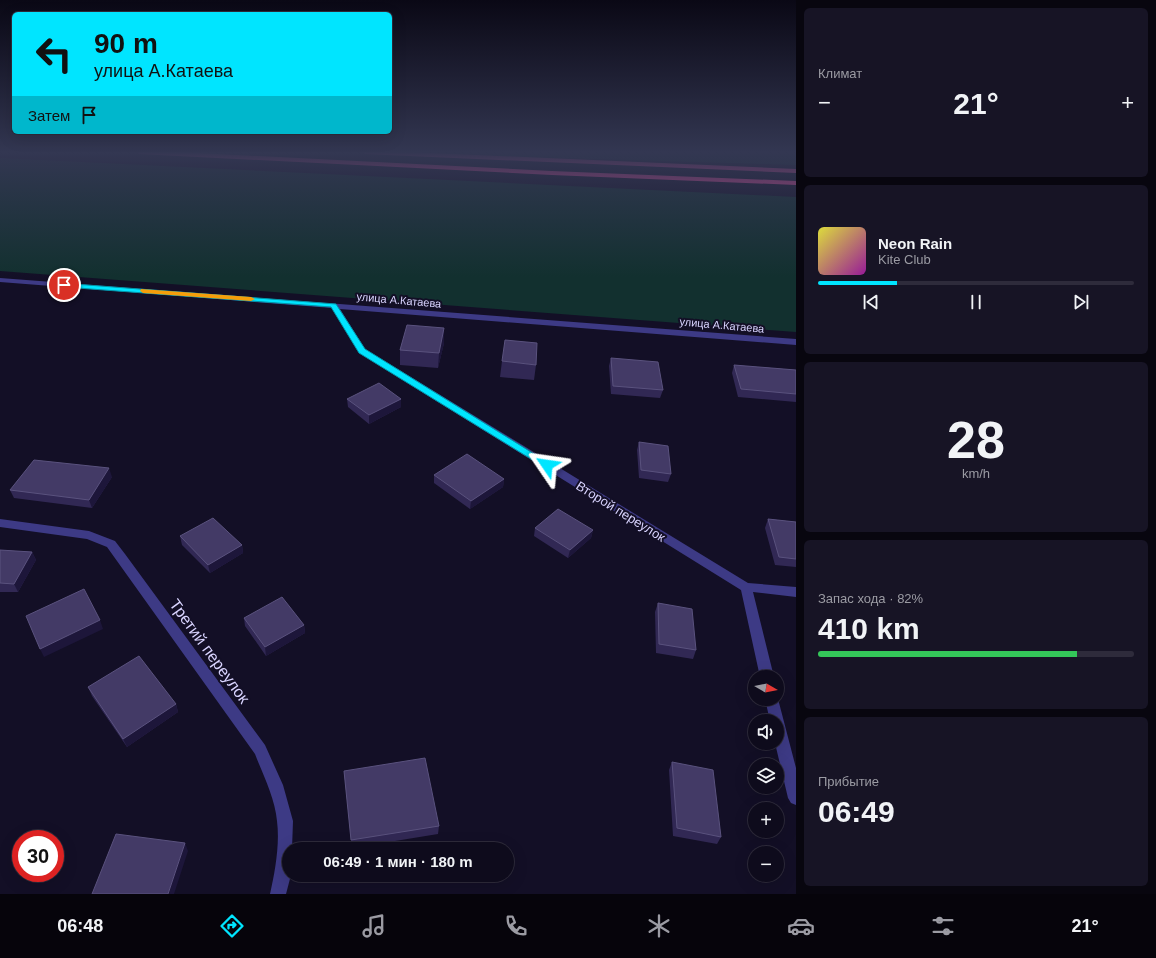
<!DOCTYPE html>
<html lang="ru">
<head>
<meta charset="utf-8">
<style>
	:root { --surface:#0e0b1c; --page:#171425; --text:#f1f3f6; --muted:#9b9ba3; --line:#2e2b3b; --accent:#00e5ff }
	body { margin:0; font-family:Arial,sans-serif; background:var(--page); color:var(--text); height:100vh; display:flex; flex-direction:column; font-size:15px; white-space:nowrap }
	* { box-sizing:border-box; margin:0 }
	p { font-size:13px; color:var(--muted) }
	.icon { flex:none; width:22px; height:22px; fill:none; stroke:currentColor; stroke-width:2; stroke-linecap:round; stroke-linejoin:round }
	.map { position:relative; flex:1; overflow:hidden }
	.side { display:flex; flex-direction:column; gap:8px; padding:8px; background:#08060f; width:360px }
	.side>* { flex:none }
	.top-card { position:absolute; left:12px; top:12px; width:380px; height:122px; border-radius:6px; box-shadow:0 4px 16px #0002,0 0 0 1px var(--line); background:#00e5ff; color:#111; overflow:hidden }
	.needle { width:26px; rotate:99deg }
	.tools { position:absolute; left:748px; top:670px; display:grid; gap:8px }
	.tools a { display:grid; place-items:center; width:36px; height:36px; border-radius:50%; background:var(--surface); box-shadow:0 4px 16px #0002,0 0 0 1px var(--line); font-size:20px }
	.speed { position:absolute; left:12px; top:830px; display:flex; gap:8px; font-size:20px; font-weight:700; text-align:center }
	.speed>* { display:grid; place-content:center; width:52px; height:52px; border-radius:50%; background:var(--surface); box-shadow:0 4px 16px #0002,0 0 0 1px var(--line); line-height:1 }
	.speed .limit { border:6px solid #d22; background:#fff; color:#111 }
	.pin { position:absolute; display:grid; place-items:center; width:34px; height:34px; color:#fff; margin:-17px; border:2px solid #fff; border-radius:50%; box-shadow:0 1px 4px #0007 }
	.me { position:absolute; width:44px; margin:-22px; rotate:302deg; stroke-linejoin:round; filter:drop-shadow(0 0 3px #0008) }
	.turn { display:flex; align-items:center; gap:14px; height:84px; padding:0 16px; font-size:18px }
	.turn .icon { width:52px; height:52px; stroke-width:2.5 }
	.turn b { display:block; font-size:28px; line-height:34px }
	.then { display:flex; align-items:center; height:38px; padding:0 16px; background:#0003; gap:8px; font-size:15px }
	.big { font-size:30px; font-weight:700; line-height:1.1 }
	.side .widget { flex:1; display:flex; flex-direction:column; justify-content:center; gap:6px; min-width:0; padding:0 14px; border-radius:6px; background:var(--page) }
	.side .dial { align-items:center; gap:0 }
	.dial b { font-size:52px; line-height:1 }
	.song { display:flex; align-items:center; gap:12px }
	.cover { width:48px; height:48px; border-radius:6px; background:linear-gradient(135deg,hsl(60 70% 55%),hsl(300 70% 35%)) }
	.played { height:4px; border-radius:2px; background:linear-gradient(90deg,var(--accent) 25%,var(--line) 25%) }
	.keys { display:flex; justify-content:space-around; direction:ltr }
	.heat { display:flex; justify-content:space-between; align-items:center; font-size:22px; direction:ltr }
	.charge { height:6px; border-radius:3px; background:linear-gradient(90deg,#34c759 82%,var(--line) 0) }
	.trip { position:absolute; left:282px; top:842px; width:232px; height:40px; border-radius:20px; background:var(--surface); box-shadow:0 4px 16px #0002,0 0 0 1px var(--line); font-weight:700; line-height:40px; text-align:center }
	.tabs { display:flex; height:64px; justify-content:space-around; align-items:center; background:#06040b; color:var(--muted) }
	.tabs .icon { width:28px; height:28px }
	.tabs .selected { color:var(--accent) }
	.tabs b { font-size:18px; color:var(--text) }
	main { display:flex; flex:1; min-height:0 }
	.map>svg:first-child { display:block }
	.green { fill:#12302f }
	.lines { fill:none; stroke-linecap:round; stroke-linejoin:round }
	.minor { fill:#3d3a85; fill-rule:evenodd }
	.highway { fill:#ff4fa3; fill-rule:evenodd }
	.wall { fill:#312854 }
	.shaded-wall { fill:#1d163a }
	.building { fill:#433a66; stroke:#5a527e }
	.route { fill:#00e5ff; stroke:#0095a6 }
	.slow { fill:#f59e0b }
	.labels { text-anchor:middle; stroke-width:4; stroke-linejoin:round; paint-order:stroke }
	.far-street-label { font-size:11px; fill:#d9d4ff; stroke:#130f26 }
	.street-label { font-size:13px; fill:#d9d4ff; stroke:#130f26 }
	.near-street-label { font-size:16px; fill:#d9d4ff; stroke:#130f26 }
</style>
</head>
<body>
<main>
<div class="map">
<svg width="796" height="894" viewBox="0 0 796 894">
	<rect width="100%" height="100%" fill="#130f26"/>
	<!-- green -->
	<path class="green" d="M424,152h372v13l-268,-8z
		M0,158l796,39v135l-796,-61z"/>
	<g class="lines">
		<!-- minor -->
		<path class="minor" d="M0,278l796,61v6l-456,-36 25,40 383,234 48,4v10l-43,-5 21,85h-14l-19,-87 -382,-237 -27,-45 -332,-26z
			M0,519l89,12 26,10 10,13 140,191 18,40 10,36 -1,28h-3v26h2l-5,19h-16c5,-22 10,-50 7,-73 -2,-23 -14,-46 -22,-67l-148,-207 -20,-8 -87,-12z
			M777,695l19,73v37l-5,-2 -3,-5 -13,-55h2v-22h-7l-5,-22h12z"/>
		<!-- highway -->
		<path class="highway" d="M136,152h42l374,19 244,10v4l-244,-10 -413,-21z
			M362,152h48l386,17v4l-431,-19z"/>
	</g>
	<!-- wall -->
	<path class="wall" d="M444,328v15l-6,25 -38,-3v-15z
		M611,358l52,32 -3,8 -49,-4 -2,-28z
		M502,361l34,4 -2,15 -34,-3z
		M734,365l62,5v32l-58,-5 -6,-24z
		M347,399h54v8l-32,17 -21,-17z
		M639,442l32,32 -3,8 -29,-4 -2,-28z
		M434,475l70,4 -1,8 -33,22 -36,-26z
		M112,477l-20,31 -78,-10 -4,-8z
		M768,519l28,3v45l-21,-2 -10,-37z
		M535,528l58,2 -2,8 -23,20 -34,-22z
		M180,536l62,9 1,8 -33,20 -28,-28z
		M0,550l32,2 4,8 -18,32h-18z
		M658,603l38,47 -3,9 -37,-6 -1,-41z
		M244,618l60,7 1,8 -39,23 -21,-30z
		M88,687l88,17 2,8 -51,35 -35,-51z
		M672,762l49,75 -4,7 -44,-8 -4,-66z
		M344,771l95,55 -1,8 -86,14z"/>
	<!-- shaded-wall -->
	<path class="shaded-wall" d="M444,328v15l-6,25 1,-15z
		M401,399v8l-32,17v-9z
		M109,468l3,9 -20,31 -3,-8z
		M504,479l-1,8 -33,22 1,-8z
		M593,530l-2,8 -23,20 2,-8z
		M242,545l1,8 -33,20 -2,-8z
		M32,552l4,8 -18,32 -4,-8z
		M100,620l3,9 -59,28 -4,-8z
		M304,625l1,8 -39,23 -1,-9z
		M176,704l2,8 -51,35 -4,-8z
		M185,843l3,8 -14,43h-6z"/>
	<!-- building -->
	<path class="building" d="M407,325l37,3 -5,25 -39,-3z
		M505,340l32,3 -1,22 -34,-4z
		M611,358l47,4 5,28 -50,-4z
		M734,365l62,5v24l-55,-5z
		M379,383l22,16 -32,16 -22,-16z
		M639,442l29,4 3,28 -30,-4z
		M467,454l37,25 -33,22 -37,-26z
		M34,460l75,8 -20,32 -79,-10z
		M558,509l35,21 -23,20 -35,-22z
		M213,518l29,27 -34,20 -28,-29z
		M768,519l28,3v37l-17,-2z
		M0,550l32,2 -18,32 -14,-1z
		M84,589l16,31 -60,29 -14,-33z
		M282,597l22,28 -39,22 -21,-29z
		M658,603l34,6 4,41 -37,-6z
		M139,656l37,48 -53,35 -35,-52z
		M425,758l14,68 -88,14 -7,-69z
		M672,762l41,8 8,67 -44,-9z
		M116,834l69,9 -17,51h-76z"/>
	<!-- sky -->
	<linearGradient id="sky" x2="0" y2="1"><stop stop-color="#0a0815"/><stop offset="0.55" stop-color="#333752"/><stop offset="1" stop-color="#333752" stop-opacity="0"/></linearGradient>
	<rect width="796" height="277" fill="url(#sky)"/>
	<!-- route -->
	<path class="route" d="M61,283l275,21 29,45 187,116 -2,2h-6l-185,-114 -28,-46 -267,-20 -3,-1z"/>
	<!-- slow -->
	<path class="slow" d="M141,289l110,8 4,2 -4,2 -108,-8 -3,-2z"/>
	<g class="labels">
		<!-- far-street labels -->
		<g class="far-street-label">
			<text transform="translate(399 300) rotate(5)" y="4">улица А.Катаева</text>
			<text transform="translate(722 325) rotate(5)" y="4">улица А.Катаева</text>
		</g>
		<!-- street labels -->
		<g class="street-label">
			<text transform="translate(621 511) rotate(32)" y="5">Второй переулок</text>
		</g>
		<!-- near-street labels -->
		<g class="near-street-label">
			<text transform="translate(210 651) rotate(54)" y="6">Третий переулок</text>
		</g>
	</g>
</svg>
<div class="tools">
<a><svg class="needle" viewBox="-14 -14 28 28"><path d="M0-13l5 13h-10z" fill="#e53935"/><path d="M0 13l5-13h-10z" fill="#9b9ba3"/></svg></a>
<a><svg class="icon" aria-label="sound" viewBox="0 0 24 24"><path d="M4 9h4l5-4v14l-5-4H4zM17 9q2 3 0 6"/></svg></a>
<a><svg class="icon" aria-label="layers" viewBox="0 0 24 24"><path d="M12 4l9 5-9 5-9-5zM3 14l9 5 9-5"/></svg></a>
<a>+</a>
<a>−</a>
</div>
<div class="speed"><div class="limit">30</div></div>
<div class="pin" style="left:64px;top:285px;background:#d93025"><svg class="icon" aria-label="arrive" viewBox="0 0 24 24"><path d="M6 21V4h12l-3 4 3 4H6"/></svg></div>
<svg class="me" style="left:547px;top:465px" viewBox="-20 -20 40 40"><path d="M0-17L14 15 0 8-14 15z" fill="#00e5ff" stroke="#fff" stroke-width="4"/></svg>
<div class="trip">06:49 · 1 мин · 180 m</div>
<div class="top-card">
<div class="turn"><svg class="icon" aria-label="left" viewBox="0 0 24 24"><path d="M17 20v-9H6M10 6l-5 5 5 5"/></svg><div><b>90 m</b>улица А.Катаева</div></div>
<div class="then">Затем<svg class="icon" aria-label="arrive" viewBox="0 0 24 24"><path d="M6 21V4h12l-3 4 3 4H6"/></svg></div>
</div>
</div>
<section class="side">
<div class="widget"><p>Климат</p>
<div class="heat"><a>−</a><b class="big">21°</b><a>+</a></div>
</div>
<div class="widget">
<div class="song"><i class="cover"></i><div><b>Neon Rain</b><p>Kite Club</p></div></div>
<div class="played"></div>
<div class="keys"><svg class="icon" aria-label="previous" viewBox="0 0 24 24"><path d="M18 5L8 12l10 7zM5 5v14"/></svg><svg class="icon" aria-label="pause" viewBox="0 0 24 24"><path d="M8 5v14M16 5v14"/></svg><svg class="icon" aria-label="next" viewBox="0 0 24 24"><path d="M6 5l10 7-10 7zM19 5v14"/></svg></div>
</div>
<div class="widget dial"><b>28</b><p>km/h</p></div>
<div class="widget"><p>Запас хода · 82%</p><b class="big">410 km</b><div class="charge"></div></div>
<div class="widget"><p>Прибытие</p><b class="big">06:49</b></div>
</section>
</main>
<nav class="tabs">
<b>06:48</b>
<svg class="icon selected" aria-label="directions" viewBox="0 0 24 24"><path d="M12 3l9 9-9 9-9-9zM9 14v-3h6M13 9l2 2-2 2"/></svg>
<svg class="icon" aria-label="music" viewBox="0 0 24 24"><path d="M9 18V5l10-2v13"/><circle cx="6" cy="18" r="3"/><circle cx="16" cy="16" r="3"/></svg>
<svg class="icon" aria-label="phone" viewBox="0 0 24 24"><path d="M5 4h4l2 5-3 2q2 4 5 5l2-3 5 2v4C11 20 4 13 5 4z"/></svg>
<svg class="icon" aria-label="climate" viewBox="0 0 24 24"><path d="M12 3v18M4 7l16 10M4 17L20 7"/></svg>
<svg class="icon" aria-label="car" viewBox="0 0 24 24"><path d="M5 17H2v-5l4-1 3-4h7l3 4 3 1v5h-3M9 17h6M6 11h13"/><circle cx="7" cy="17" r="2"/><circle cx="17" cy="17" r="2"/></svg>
<svg class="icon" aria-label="filters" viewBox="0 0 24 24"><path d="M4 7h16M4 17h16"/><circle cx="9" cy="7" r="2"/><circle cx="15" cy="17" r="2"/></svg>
<b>21°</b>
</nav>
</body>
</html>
